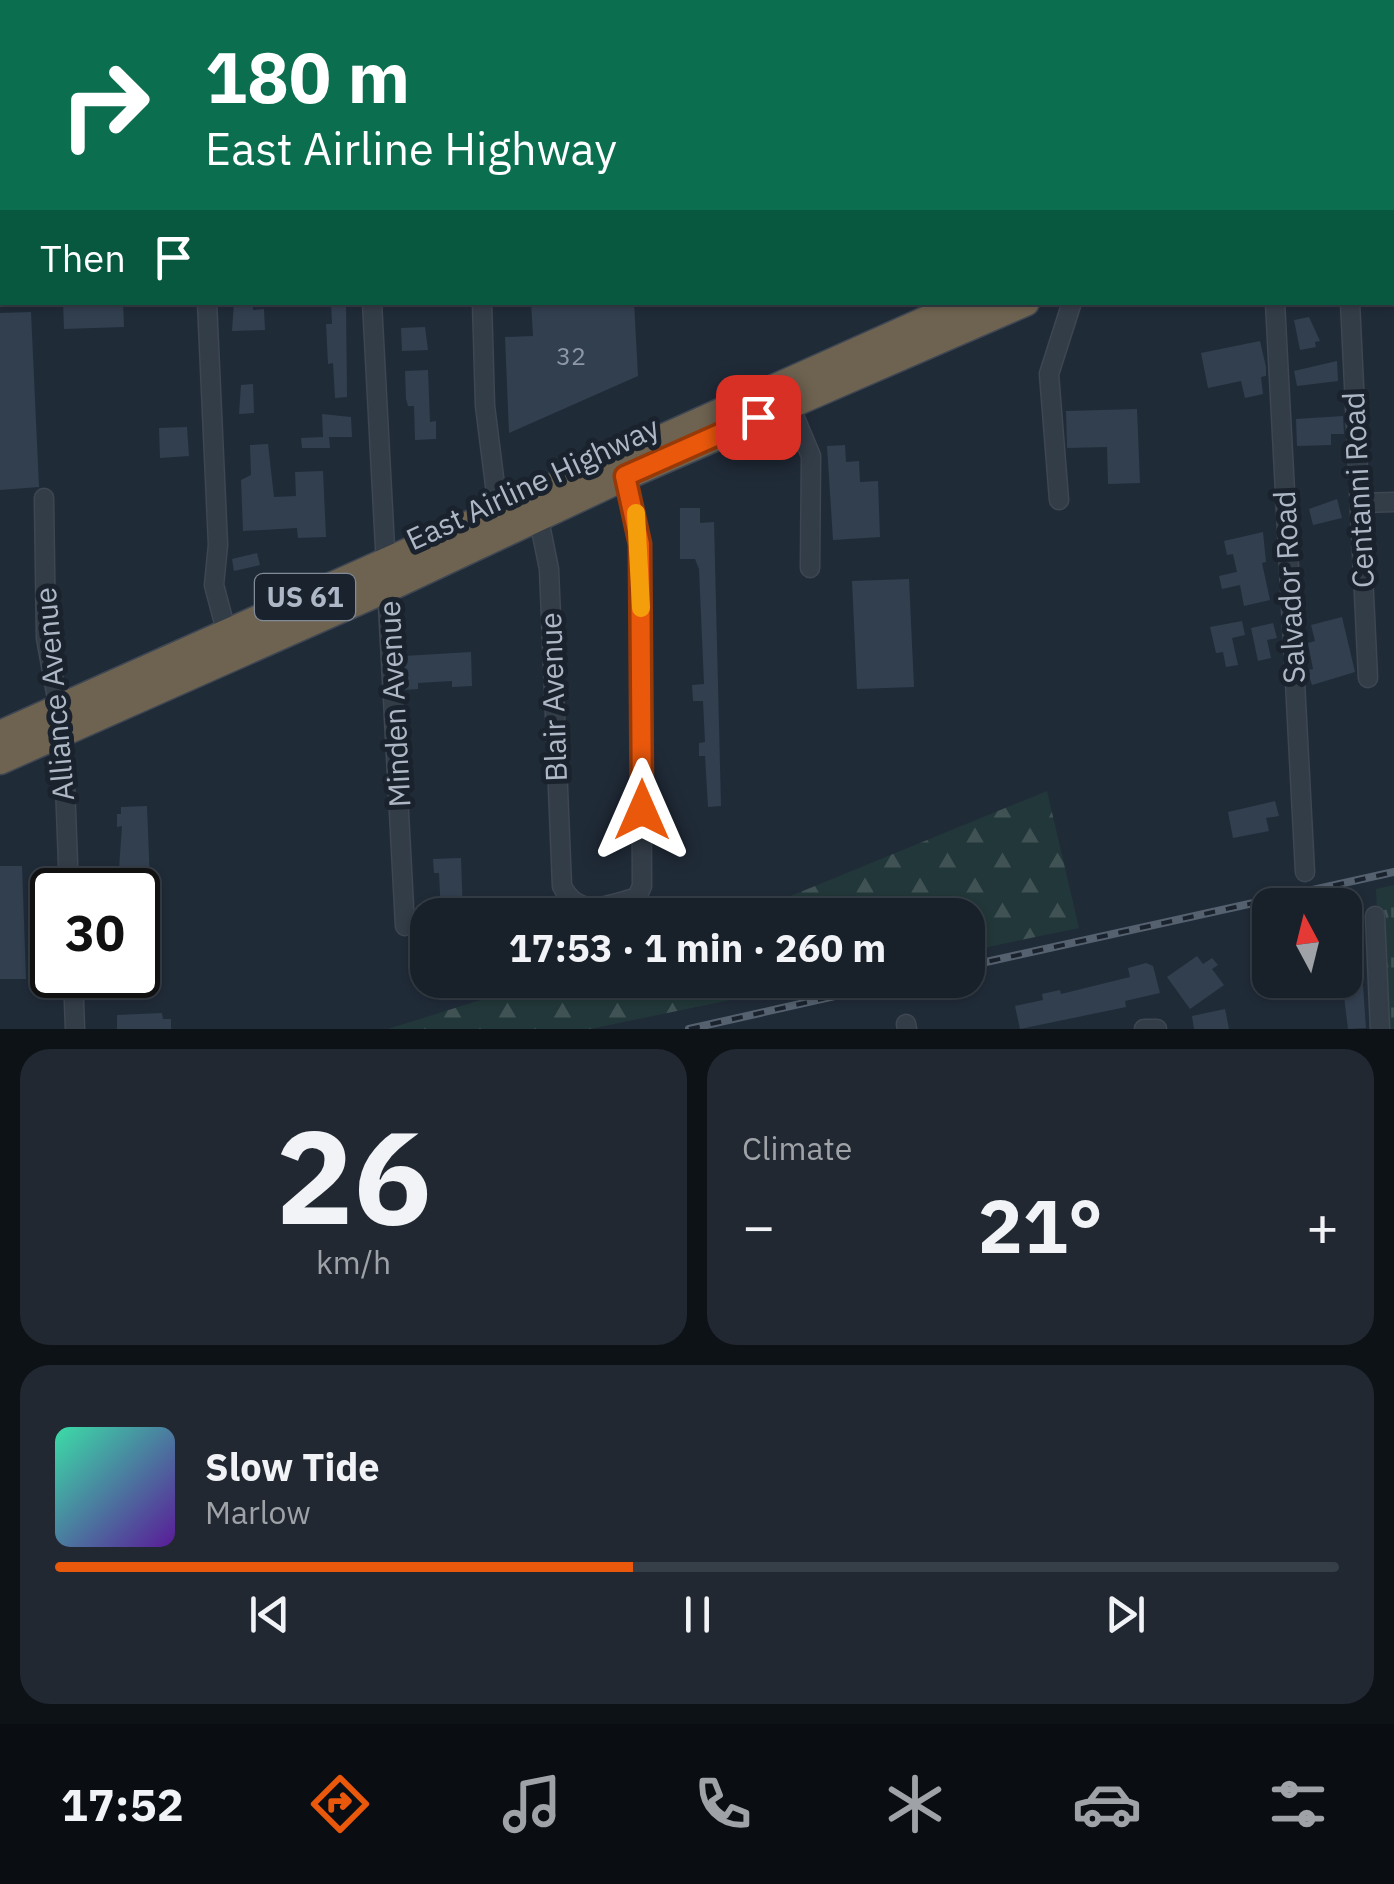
<!DOCTYPE html>
<html lang="en">
<head>
<meta charset="utf-8">
<style>
	:root { --surface:#18202a; --page:#212832; --text:#f1f3f6; --muted:#9fa3a8; --line:#363e47; --accent:#ea580c }
	body { margin:0; font-family:"IBM Plex Sans",sans-serif; background:var(--page); color:var(--text); height:100vh; display:flex; flex-direction:column; font-size:38px; white-space:nowrap }
	* { box-sizing:border-box; margin:0 }
	p { font-size:32px; color:var(--muted) }
	.icon { flex:none; width:55px; height:55px; fill:none; stroke:currentColor; stroke-width:2; stroke-linecap:round; stroke-linejoin:round }
	.map { position:relative; height:1029px; overflow:hidden }
	.panel { display:flex; flex-direction:column; gap:20px; padding:20px; background:#0d1217; flex:1 }
	.panel>* { flex:none }
	.banner { position:absolute; left:0px; top:0px; width:1395px; height:305px; box-shadow:0 2px 8px #0004,0 0 0 2px var(--line); background:#0b6e4f; color:#fff; overflow:hidden }
	.needle { width:65px; rotate:353deg }
	.controls { position:absolute; left:1252px; top:888px; display:grid; gap:20px }
	.controls a { display:grid; place-items:center; width:110px; height:110px; border-radius:20px; background:var(--surface); box-shadow:0 2px 8px #0004,0 0 0 2px var(--line); font-size:50px }
	.speed { position:absolute; left:30px; top:868px; display:flex; gap:20px; font-size:50px; font-weight:700; text-align:center }
	.speed>* { display:grid; place-content:center; width:130px; height:130px; border-radius:50%; background:var(--surface); box-shadow:0 2px 8px #0004,0 0 0 2px var(--line); line-height:1 }
	.speed .limit { border:5px solid #111; border-radius:15px; background:#fff; color:#111 }
	.pin { position:absolute; display:grid; place-items:center; width:85px; height:85px; color:#fff; margin:-42px; border-radius:20px; box-shadow:0 5px 15px #0006 }
	.me { position:absolute; width:110px; margin:-55px; rotate:0deg; stroke-linejoin:round; filter:drop-shadow(0 0 8px #0008) }
	.turn { display:flex; align-items:center; gap:35px; height:210px; padding:0 40px; font-size:45px }
	.turn .icon { width:130px; height:130px; stroke-width:2.5 }
	.turn b { display:block; font-size:70px; line-height:85px }
	.then { display:flex; align-items:center; height:95px; padding:0 40px; background:#0003; gap:20px; font-size:38px }
	.big { font-size:75px; font-weight:700; line-height:1.1 }
	.panel .tile { flex:1; display:flex; flex-direction:column; justify-content:center; gap:15px; min-width:0; padding:0 35px; border-radius:30px; background:var(--page) }
	.panel .dial { align-items:center; gap:0 }
	.dial b { font-size:130px; line-height:1 }
	.song { display:flex; align-items:center; gap:30px }
	.cover { width:120px; height:120px; border-radius:15px; background:linear-gradient(135deg,hsl(160 70% 55%),hsl(270 70% 35%)) }
	.played { height:10px; border-radius:5px; background:linear-gradient(90deg,var(--accent) 45%,var(--line) 45%) }
	.keys { display:flex; justify-content:space-around; direction:ltr }
	.heat { display:flex; justify-content:space-between; align-items:center; font-size:55px; direction:ltr }
	.panel .tiles { flex:1; display:grid; gap:20px; grid-template-columns:1fr 1fr }
	.tile:last-child { grid-column:span 2 }
	.trip { position:absolute; left:410px; top:898px; width:575px; height:100px; border-radius:30px; background:var(--surface); box-shadow:0 2px 8px #0004,0 0 0 2px var(--line); font-weight:700; line-height:100px; text-align:center }
	.tab-bar { display:flex; height:160px; justify-content:space-around; align-items:center; background:#0a0d11; color:var(--muted) }
	.tab-bar .icon { width:70px; height:70px }
	.tab-bar .on { color:var(--accent) }
	.tab-bar b { font-size:45px; color:var(--text) }
	.map>svg:first-child { display:block }
	.grass { fill:url(#grass-tufts) }
	.forest { fill:url(#forest-firs) }
	.building { fill:#323f4f }
	.lines { fill:none; stroke-linecap:round; stroke-linejoin:round }
	.minor-casing { stroke:#3d4652; stroke-width:21 }
	.highway-casing { stroke:#3e4753; stroke-width:31 }
	.minor { stroke:#333d48; stroke-width:18 }
	.highway { stroke:#6e6250; stroke-width:28 }
	.rail-casing { stroke:#55616f; stroke-width:8 }
	.rail { stroke:#19222d; stroke-width:4; stroke-dasharray:11; stroke-linecap:butt }
	.route-casing { stroke:#983908; stroke-width:25 }
	.route { stroke:#ea580c; stroke-width:18 }
	.slow { stroke:#f59e0b; stroke-width:18 }
	.labels { text-anchor:middle; stroke-width:10; stroke-linejoin:round; paint-order:stroke }
	.number-label { font-size:25px; fill:#8d97a6 }
	.shield { fill:#19222d; stroke:#818a97; stroke-width:2.5 }
	.shield-label { font-size:28px; font-weight:bold; fill:#aeb7c5 }
	.street-label { font-size:30px; fill:#aeb7c5; stroke:#19222d }
</style>
</head>
<body>
<div class="map">
<svg width="1394" height="1029" viewBox="0 0 1394 1029">
	<defs>
		<pattern id="grass-tufts" width="24" height="20" patternUnits="userSpaceOnUse" patternTransform="scale(2.5)"><rect width="24" height="20" fill="#223739"/><path d="M3 7l-1-3M5 7V3M7 7l1-3M15 17l-1-3M17 17v-4M19 17l1-3" fill="none" stroke="#405254"/></pattern>
		<pattern id="forest-firs" width="22" height="20" patternUnits="userSpaceOnUse" patternTransform="scale(2.5)"><rect width="22" height="20" fill="#223739"/><path d="M5 1l3.5 6h-7zM16 11l3.5 6h-7z" fill="#405254"/></pattern>
	</defs>
	<rect width="100%" height="100%" fill="#202b38"/>
	<!-- grass -->
	<path class="grass" d="M1394,885v144h-12l-6,-140z"/>
	<!-- forest -->
	<path class="forest" d="M1047,791l32,137 -111,23v-36h-224z
		M544,980h283l-237,49h-202z"/>
	<!-- building -->
	<path class="building" d="M63,302h60l1,25 -60,2z
		M234,302h19v8l11,-1 1,21 -33,1z
		M331,302h15l1,95 -12,1 -2,-35 -5,1 -2,-40h6z
		M531,302h103l4,74 -129,57 -4,-96 28,-1z
		M31,312l8,175 -39,3v-177z
		M1309,317l11,24 -5,1 1,5 -16,3 -6,-30z
		M425,327l3,23 -26,1 -1,-23z
		M1260,341l6,26v9l-5,1 2,17 -18,4 -4,-17 -33,7 -7,-35z
		M1337,361l1,20 -41,5 -3,-15z
		M428,370l2,52 6,-1v18l-21,1 -1,-34h-6l-2,-7 -1,-28z
		M253,384l1,29 -15,1 2,-29z
		M1137,409l3,74 -32,1 -1,-37 -40,1 -1,-37z
		M322,414l29,3 1,20h-23l1,11h-28l-1,-10 22,-1z
		M1343,416l1,18h-13v11l-34,1 -1,-27z
		M187,427l2,29 -29,2 -1,-30z
		M268,444l6,53 22,-1 -1,-24 28,-1 3,66 -28,1 -1,-10 -54,3 -2,-51 10,-5 -1,-30z
		M845,445l1,17 13,-1 1,21 18,-1 2,56 -47,3 -6,-94z
		M1337,499l5,19 -29,7 -4,-16z
		M680,508h20v15l14,-1 7,284 -13,1 -3,-51h-6v-13l6,-1 -2,-41h-10l-1,-16 12,-1 -5,-115 -4,-10h-15z
		M1263,532l3,30 -4,1 8,37 -26,6 -4,-21 -18,4 -3,-13 18,-4 -4,-18 -6,1 -3,-14z
		M257,553l3,12 -26,6 -2,-12z
		M909,579l5,108 -57,2 -5,-108z
		M1342,617l13,55 -43,13 -5,-15 6,-1 -5,-26 7,-2 -4,-16z
		M1242,621l3,14 -13,3 6,27 -12,2 -3,-15 -7,1 -6,-26z
		M1273,623l4,15 -10,2 4,18 -13,3 -7,-33z
		M471,652l1,34 -20,1v-6l-34,2v6l-13,1 -2,-34z
		M1275,801l4,15 -13,2 3,13 -36,7 -5,-26z
		M147,806l3,77 -26,1 -1,-15h-4l3,-43 -5,1v-13h4v-7z
		M461,858l2,57h-22l-2,-42h-5l-1,-14z
		M0,866h22l4,113h-26z
		M1359,928l7,100 -18,1 -6,-49 3,-51z
		M1197,956l6,8 9,-6 6,7 -6,4 12,16 -34,24 -23,-32z
		M1146,963l7,3 7,27 -35,8 1,6 -106,22 -5,-23 28,-6 -1,-6 18,-4 1,4 69,-17 -2,-9z
		M1225,1009l4,20h-35l-2,-13z
		M162,1013l1,6h8v10h-54v-14z"/>
	<g class="lines">
		<!-- minor casing -->
		<g class="minor-casing">
			<path id="minor" d="M359,0l1,2
				M472,0v2
				M1264,0v2
				M1339,0l1,2
				M1392,71l2,-1
				M1392,205h2
				M207,302l11,243 -4,40 15,57
				M372,302l33,624
				M482,302l3,104 13,103
				M1275,302l30,570
				M1350,302l18,376
				M787,399l24,57 -1,112
				M44,498l2,140 17,93 6,159
				M1059,500l-10,-126 23,-72
				M1360,503l34,-1
				M537,510l12,59 13,317c16,33 46,20 75,11l5,-11 -2,-342 -15,-68
				M1375,916l5,113
				M73,975l2,54
				M906,1024l1,5
				M1144,1029h13"/>
		</g>
		<!-- highway casing -->
		<g class="highway-casing">
			<path id="highway" d="M1392,127l2,-1
				M1392,151l2,-1
				M0,735l968,-433
				M0,760l389,-173 236,-111 400,-174"/>
		</g>
		<!-- minor -->
		<use href="#minor" class="minor"/>
		<!-- highway -->
		<use href="#highway" class="highway"/>
		<!-- rail casing -->
		<g class="rail-casing">
			<path id="rail" d="M968,966l426,-94
				M689,1029l217,-49"/>
		</g>
		<!-- rail -->
		<use href="#rail" class="rail"/>
	</g>
	<g class="lines">
		<!-- route casing -->
		<g class="route-casing">
			<path id="route" d="M642,810l-2,-266 -15,-68 133,-59"/>
		</g>
		<!-- route -->
		<use href="#route" class="route"/>
		<!-- slow -->
		<path class="slow" d="M636,513l5,95"/>
	</g>
	<g class="labels">
		<!-- number labels -->
		<g class="number-label">
			<text x="571" y="365">32</text>
		</g>
		<!-- shield labels -->
		<rect class="shield" x="255" y="574" width="100" height="46" rx="8"/>
		<g class="shield-label">
			<text x="305" y="607">US 61</text>
		</g>
		<!-- street labels -->
		<g class="street-label">
			<text transform="translate(533 484) rotate(-25)" y="10">East Airline Highway</text>
			<text transform="translate(1359 490) rotate(-93)" y="10">Centanni Road</text>
			<text transform="translate(1290 587) rotate(-93)" y="10">Salvador Road</text>
			<text transform="translate(55 694) rotate(-95)" y="10">Alliance Avenue</text>
			<text transform="translate(554 697) rotate(-92)" y="10">Blair Avenue</text>
			<text transform="translate(395 704) rotate(-93)" y="10">Minden Avenue</text>
		</g>
	</g>
</svg>
<div class="controls">
<a><svg class="needle" viewBox="-14 -14 28 28"><path d="M0-13l5 13h-10z" fill="#e53935"/><path d="M0 13l5-13h-10z" fill="#9fa3a8"/></svg></a>
</div>
<div class="speed"><div class="limit">30</div></div>
<div class="pin" style="left:758px;top:417px;background:#d93025"><svg class="icon" aria-label="arrive" viewBox="0 0 24 24"><path d="M6 21V4h12l-3 4 3 4H6"/></svg></div>
<svg class="me" style="left:642px;top:810px" viewBox="-20 -20 40 40"><path d="M0-17L14 15 0 8-14 15z" fill="#ea580c" stroke="#fff" stroke-width="4"/></svg>
<div class="trip">17:53 · 1 min · 260 m</div>
<div class="banner">
<div class="turn"><svg class="icon" aria-label="right" viewBox="0 0 24 24"><path d="M7 20v-9h11M14 6l5 5-5 5"/></svg><div><b>180 m</b>East Airline Highway</div></div>
<div class="then">Then<svg class="icon" aria-label="arrive" viewBox="0 0 24 24"><path d="M6 21V4h12l-3 4 3 4H6"/></svg></div>
</div>
</div>
<section class="panel">
<div class="tiles">
<div class="tile dial"><b>26</b><p>km/h</p></div>
<div class="tile"><p>Climate</p>
<div class="heat"><a>−</a><b class="big">21°</b><a>+</a></div>
</div>
<div class="tile">
<div class="song"><i class="cover"></i><div><b>Slow Tide</b><p>Marlow</p></div></div>
<div class="played"></div>
<div class="keys"><svg class="icon" aria-label="previous" viewBox="0 0 24 24"><path d="M18 5L8 12l10 7zM5 5v14"/></svg><svg class="icon" aria-label="pause" viewBox="0 0 24 24"><path d="M8 5v14M16 5v14"/></svg><svg class="icon" aria-label="next" viewBox="0 0 24 24"><path d="M6 5l10 7-10 7zM19 5v14"/></svg></div>
</div>
</div>
</section>
<nav class="tab-bar">
<b>17:52</b>
<svg class="icon on" aria-label="directions" viewBox="0 0 24 24"><path d="M12 3l9 9-9 9-9-9zM9 14v-3h6M13 9l2 2-2 2"/></svg>
<svg class="icon" aria-label="music" viewBox="0 0 24 24"><path d="M9 18V5l10-2v13"/><circle cx="6" cy="18" r="3"/><circle cx="16" cy="16" r="3"/></svg>
<svg class="icon" aria-label="phone" viewBox="0 0 24 24"><path d="M5 4h4l2 5-3 2q2 4 5 5l2-3 5 2v4C11 20 4 13 5 4z"/></svg>
<svg class="icon" aria-label="climate" viewBox="0 0 24 24"><path d="M12 3v18M4 7l16 10M4 17L20 7"/></svg>
<svg class="icon" aria-label="car" viewBox="0 0 24 24"><path d="M5 17H2v-5l4-1 3-4h7l3 4 3 1v5h-3M9 17h6M6 11h13"/><circle cx="7" cy="17" r="2"/><circle cx="17" cy="17" r="2"/></svg>
<svg class="icon" aria-label="filters" viewBox="0 0 24 24"><path d="M4 7h16M4 17h16"/><circle cx="9" cy="7" r="2"/><circle cx="15" cy="17" r="2"/></svg>
</nav>
</body>
</html>
